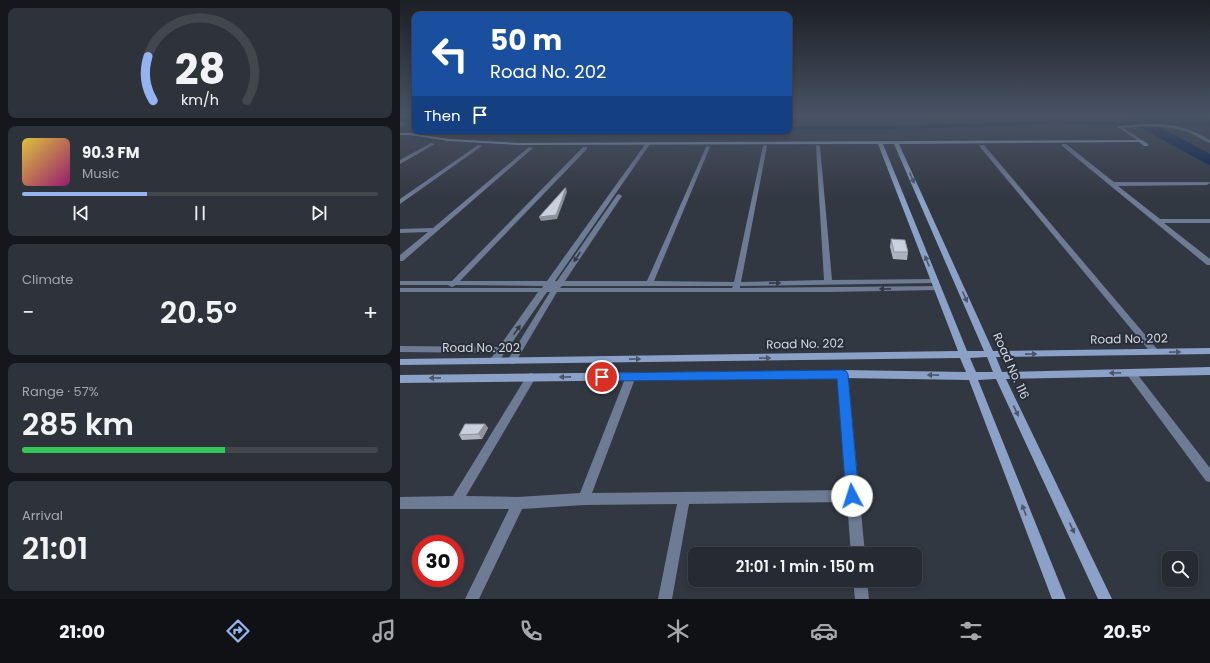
<!DOCTYPE html>
<html lang="en">
<head>
<meta charset="utf-8">
<style>
	:root { --surface:#262a32; --page:#2e323a; --text:#f1f3f6; --muted:#a4a7ac; --line:#42464d; --accent:#95b2f1 }
	body { margin:0; font-family:Poppins,sans-serif; background:var(--page); color:var(--text); height:100vh; display:flex; flex-direction:column; font-size:15px; white-space:nowrap }
	* { box-sizing:border-box; margin:0 }
	p { font-size:13px; color:var(--muted) }
	.icon { flex:none; width:22px; height:22px; fill:none; stroke:currentColor; stroke-width:2; stroke-linecap:round; stroke-linejoin:round }
	.map { position:relative; flex:1; overflow:hidden }
	.side { display:flex; flex-direction:column; gap:8px; padding:8px; background:#15171c; width:400px }
	.side>* { flex:none }
	.hud { position:absolute; left:12px; top:12px; width:380px; height:122px; border-radius:8px; box-shadow:0 2px 6px #0003,0 0 0 1px var(--line); background:#1a4fa0; color:#fff; overflow:hidden }
	.tools { position:absolute; left:762px; top:551px; display:grid; gap:8px }
	.tools a { display:grid; place-items:center; width:36px; height:36px; border-radius:8px; background:var(--surface); box-shadow:0 2px 6px #0003,0 0 0 1px var(--line); font-size:20px }
	.speed { position:absolute; left:12px; top:535px; display:flex; gap:8px; font-size:20px; font-weight:700; text-align:center }
	.speed>* { display:grid; place-content:center; width:52px; height:52px; border-radius:50%; background:var(--surface); box-shadow:0 2px 6px #0003,0 0 0 1px var(--line); line-height:1 }
	.speed .limit { border:6px solid #d22; background:#fff; color:#111 }
	.pin { position:absolute; display:grid; place-items:center; width:34px; height:34px; color:#fff; margin:-17px; border:2px solid #fff; border-radius:50%; box-shadow:0 1px 4px #0007 }
	.me { position:absolute; width:44px; margin:-22px; rotate:355deg; stroke-linejoin:round; filter:drop-shadow(0 0 3px #0008) }
	.turn { display:flex; align-items:center; gap:14px; height:84px; padding:0 12px; font-size:18px }
	.turn .icon { width:52px; height:52px; stroke-width:2.5 }
	.turn b { display:block; font-size:28px; line-height:34px }
	.then { display:flex; align-items:center; height:38px; padding:0 12px; background:#0003; gap:8px; font-size:15px }
	.big { font-size:30px; font-weight:600; line-height:1.1 }
	.side .widget { flex:1; display:flex; flex-direction:column; justify-content:center; gap:6px; min-width:0; padding:0 14px; border-radius:8px; background:var(--page) }
	.side .dial { align-items:center; gap:0 }
	.dial svg { height:104px; overflow:visible; fill:none; stroke:var(--line); stroke-width:7; stroke-linecap:round; text-anchor:middle }
	.dial text { fill:var(--text); stroke:none }
	.song { display:flex; align-items:center; gap:12px }
	.cover { width:48px; height:48px; border-radius:6px; background:linear-gradient(135deg,hsl(50 70% 55%),hsl(320 70% 35%)) }
	.played { height:4px; border-radius:2px; background:linear-gradient(90deg,var(--accent) 35%,var(--line) 35%) }
	.keys { display:flex; justify-content:space-around; direction:ltr }
	.heat { display:flex; justify-content:space-between; align-items:center; font-size:22px; direction:ltr }
	.charge { height:6px; border-radius:3px; background:linear-gradient(90deg,#34c759 57%,var(--line) 0) }
	.trip { position:absolute; left:288px; top:547px; width:234px; height:40px; border-radius:8px; background:var(--surface); box-shadow:0 2px 6px #0003,0 0 0 1px var(--line); font-weight:600; line-height:40px; text-align:center }
	.tab-bar { display:flex; height:64px; justify-content:space-around; align-items:center; background:#0f1114; color:var(--muted) }
	.tab-bar .icon { width:28px; height:28px }
	.tab-bar .on { color:var(--accent) }
	.tab-bar b { font-size:18px; color:var(--text) }
	main { display:flex; flex:1; min-height:0 }
	.map>svg:first-child { display:block }
	.water { fill:#061e4c }
	.lines { fill:none; stroke-linecap:round; stroke-linejoin:round }
	.canal { fill:#061e4c; fill-rule:evenodd }
	.river { fill:#061e4c; fill-rule:evenodd }
	.street { fill:#6e7b94; fill-rule:evenodd }
	.secondary { fill:#8ba1c8; fill-rule:evenodd }
	.wall { fill:#aeb4bf }
	.shaded-wall { fill:#8d929b }
	.building { fill:#cad1de; stroke:#8d929b }
	.oneway { fill:#4b566a }
	.oneway2 { fill:#323a46 }
	.route { fill:#1a73e8; stroke:#114b97 }
	.labels { text-anchor:middle; stroke-width:4; stroke-linejoin:round; paint-order:stroke }
	.street-label { font-size:12px; fill:#d6d9e0; stroke:#282e38 }
</style>
</head>
<body>
<main>
<section class="side">
<div class="widget dial"><svg viewBox="0 0 100 80">
<path d="M14 69A42 42 0 1 1 86 69"/>
<path d="M14 69A42 42 0 0 1 10 35" stroke="#95b2f1"/>
<text x="50" y="56" font-size="32" font-weight="700">28</text>
<text x="50" y="72" font-size="11">km/h</text>
</svg></div>
<div class="widget">
<div class="song"><i class="cover"></i><div><b>90.3 FM</b><p>Music</p></div></div>
<div class="played"></div>
<div class="keys"><svg class="icon" aria-label="previous" viewBox="0 0 24 24"><path d="M18 5L8 12l10 7zM5 5v14"/></svg><svg class="icon" aria-label="pause" viewBox="0 0 24 24"><path d="M8 5v14M16 5v14"/></svg><svg class="icon" aria-label="next" viewBox="0 0 24 24"><path d="M6 5l10 7-10 7zM19 5v14"/></svg></div>
</div>
<div class="widget"><p>Climate</p>
<div class="heat"><a>−</a><b class="big">20.5°</b><a>+</a></div>
</div>
<div class="widget"><p>Range · 57%</p><b class="big">285 km</b><div class="charge"></div></div>
<div class="widget"><p>Arrival</p><b class="big">21:01</b></div>
</section>
<div class="map">
<svg width="810" height="599" viewBox="0 0 810 599">
	<rect width="100%" height="100%" fill="#323842"/>
	<!-- water -->
	<path class="water" d="M740,116h70v11l-57,-3z"/>
	<g class="lines">
		<!-- canal -->
		<path class="canal" d="M737,116h8l12,8 -4,2 -100,-2 -166,6h-98v-4h98l166,-6 91,2z
			M0,118h15v4h-15z"/>
		<!-- river -->
		<path class="river" d="M723,116h16l71,38v11l-5,-2 -80,-44z"/>
		<!-- street -->
		<path class="street" d="M0,121l5,3 -5,3z
			M745,124c28,0 40,2 65,16v3c-9,-3 -16,-10 -25,-12 -19,-6 -42,-5 -62,-3l19,12v1l-2,1 -23,-15 2,-1z
			M31,143l4,1 -35,20v-4z
			M246,143l4,1 -95,137h2l60,-86 2,-1 3,2 -57,85h82l59,-134 2,-1 2,1 -56,134 80,1 29,-136 2,-1 2,1 -26,136 83,-2 -8,-134 2,-1 2,1 12,134 103,-1 4,2 -4,2 -195,3v2l198,-2 4,2 -4,2 -109,2h-272l-42,71 -3,1 -3,-1 -2,-2 5,-8h-8c-3,6 -6,13 -13,10l-2,-2 6,-8 -95,-1v-6l99,1 39,-55h-138v-4h142l1,-2 -87,-1 -4,2 -4,-2h-48v-4h52l131,-134h4v2l-127,132h87zM162,286h171l-1,2h-172zM147,292h3l-34,55h-7z
			M662,144h4l48,38h95l1,1 -3,2 -89,1 42,33h50v4h-46l46,36v6h-3l-145,-119z
			M78,145l4,1 -82,58v-5z
			M580,145h4l174,205 2,2 -2,2h-6l-172,-207z
			M129,147l4,1 -130,113h-3v-6l28,-23 -28,1v-4l33,-1z
			M731,369l3,1 76,98v14l-4,-1 -78,-105 -2,-3 2,-3z
			M443,370l3,1 2,3 17,180h-14l-4,-52 -158,2 -17,95h-14l19,-95 -93,1 -62,4 -43,90h-14l44,-90h-109v-12l53,-1 75,-122 3,-1 3,1 2,3 -70,119 52,1 62,-4 46,-117 2,-3 3,-1 3,1 2,3 -44,117 255,-3 -9,-116 2,-3z
			M453,580h14l2,19h-14z"/>
		<!-- secondary -->
		<path class="secondary" d="M0,133h9l40,6 69,4 624,-3 6,4v2h-4l-5,-4 -240,2 94,207 217,-3v6l-214,3 6,15 208,-5v8l-204,4 106,220h-14l-102,-220 -18,1 88,219h-14l-83,-219 -126,-2 -443,5v-8l443,-5 123,2 -6,-14 -560,7v-6l558,-8 -80,-207 -360,1 -69,-4 -40,-6h-9zM483,144h11l90,207h-17zM587,357l6,15h-17l-6,-14z"/>
	</g>
	<!-- wall -->
	<path class="wall" d="M491,239l17,13 -1,8 -14,-1 -3,-12z
		M85,424l3,4 -6,11 -20,1 -3,-5z"/>
	<!-- shaded-wall -->
	<path class="shaded-wall" d="M166,188l1,4 -10,27 -16,2 -2,-4z
		M85,424l3,4 -6,11 -4,-5z"/>
	<!-- building -->
	<path class="building" d="M165,188h1l-10,27 -17,2z
		M491,239l14,1 3,12h-14z
		M65,424h20l-7,10 -19,1z"/>
	<!-- one-way arrows -->
	<defs><path id="oneway-solid" d="M-6-.8H1V-3.2L6.5 0L1 3.2V.8H-6Z"/></defs>
	<g class="oneway">
		<use href="#oneway-solid" transform="translate(512 178) rotate(66)"/>
		<use href="#oneway-solid" transform="translate(527 261) rotate(-112)"/>
		<use href="#oneway-solid" transform="translate(565 297) rotate(66)"/>
		<use href="#oneway-solid" transform="translate(775 352) rotate(-1)"/>
		<use href="#oneway-solid" transform="translate(631 354) rotate(-1)"/>
		<use href="#oneway-solid" transform="translate(365 358) rotate(-1)"/>
		<use href="#oneway-solid" transform="translate(235 359) rotate(-1)"/>
		<use href="#oneway-solid" transform="translate(715 373) rotate(179)"/>
		<use href="#oneway-solid" transform="translate(533 375) rotate(-179)"/>
		<use href="#oneway-solid" transform="translate(165 377) rotate(179)"/>
		<use href="#oneway-solid" transform="translate(35 378) rotate(179)"/>
		<use href="#oneway-solid" transform="translate(616 411) rotate(65)"/>
		<use href="#oneway-solid" transform="translate(624 510) rotate(-111)"/>
		<use href="#oneway-solid" transform="translate(672 528) rotate(65)"/>
	</g>
	<g class="oneway2">
		<use href="#oneway-solid" transform="translate(177 257) rotate(124)"/>
		<use href="#oneway-solid" transform="translate(375 283) rotate(-1)"/>
		<use href="#oneway-solid" transform="translate(485 289) rotate(179)"/>
		<use href="#oneway-solid" transform="translate(117 330) rotate(-54)"/>
	</g>
	<!-- sky -->
	<linearGradient id="sky" x2="0" y2="1"><stop stop-color="#1c1f24"/><stop offset="0.58" stop-color="#495365"/><stop offset="1" stop-color="#495365" stop-opacity="0"/></linearGradient>
	<rect width="810" height="200" fill="url(#sky)"/>
	<!-- route -->
	<path class="route" d="M443,370l3,1 2,3 11,122 -2,5 -5,2 -4,-2 -2,-5 -9,-117 -235,2 -4,-1 -1,-3 1,-3 4,-1z"/>
	<g class="labels">
		<!-- street labels -->
		<g class="street-label">
			<text transform="translate(729 339) rotate(-1)" y="4">Road No. 202</text>
			<text transform="translate(405 344) rotate(-1)" y="4">Road No. 202</text>
			<text x="81" y="352">Road No. 202</text>
			<text transform="translate(611 366) rotate(66)" y="4">Road No. 116</text>
		</g>
	</g>
</svg>
<div class="tools">
<a><svg class="icon" aria-label="search" viewBox="0 0 24 24"><circle cx="10" cy="10" r="6"/><path d="M15 15l6 6"/></svg></a>
</div>
<div class="speed"><div class="limit">30</div></div>
<div class="pin" style="left:202px;top:377px;background:#d93025"><svg class="icon" aria-label="arrive" viewBox="0 0 24 24"><path d="M6 21V4h12l-3 4 3 4H6"/></svg></div>
<svg class="me" style="left:452px;top:496px" viewBox="-20 -20 40 40"><circle r="19" fill="#fff"/><path d="M0-13L10 11 0 6-10 11z" fill="#1a73e8"/></svg>
<div class="trip">21:01 · 1 min · 150 m</div>
<div class="hud">
<div class="turn"><svg class="icon" aria-label="left" viewBox="0 0 24 24"><path d="M17 20v-9H6M10 6l-5 5 5 5"/></svg><div><b>50 m</b>Road No. 202</div></div>
<div class="then">Then<svg class="icon" aria-label="arrive" viewBox="0 0 24 24"><path d="M6 21V4h12l-3 4 3 4H6"/></svg></div>
</div>
</div>
</main>
<nav class="tab-bar">
<b>21:00</b>
<svg class="icon on" aria-label="directions" viewBox="0 0 24 24"><path d="M12 3l9 9-9 9-9-9zM9 14v-3h6M13 9l2 2-2 2"/></svg>
<svg class="icon" aria-label="music" viewBox="0 0 24 24"><path d="M9 18V5l10-2v13"/><circle cx="6" cy="18" r="3"/><circle cx="16" cy="16" r="3"/></svg>
<svg class="icon" aria-label="phone" viewBox="0 0 24 24"><path d="M5 4h4l2 5-3 2q2 4 5 5l2-3 5 2v4C11 20 4 13 5 4z"/></svg>
<svg class="icon" aria-label="climate" viewBox="0 0 24 24"><path d="M12 3v18M4 7l16 10M4 17L20 7"/></svg>
<svg class="icon" aria-label="car" viewBox="0 0 24 24"><path d="M5 17H2v-5l4-1 3-4h7l3 4 3 1v5h-3M9 17h6M6 11h13"/><circle cx="7" cy="17" r="2"/><circle cx="17" cy="17" r="2"/></svg>
<svg class="icon" aria-label="filters" viewBox="0 0 24 24"><path d="M4 7h16M4 17h16"/><circle cx="9" cy="7" r="2"/><circle cx="15" cy="17" r="2"/></svg>
<b>20.5°</b>
</nav>
</body>
</html>
